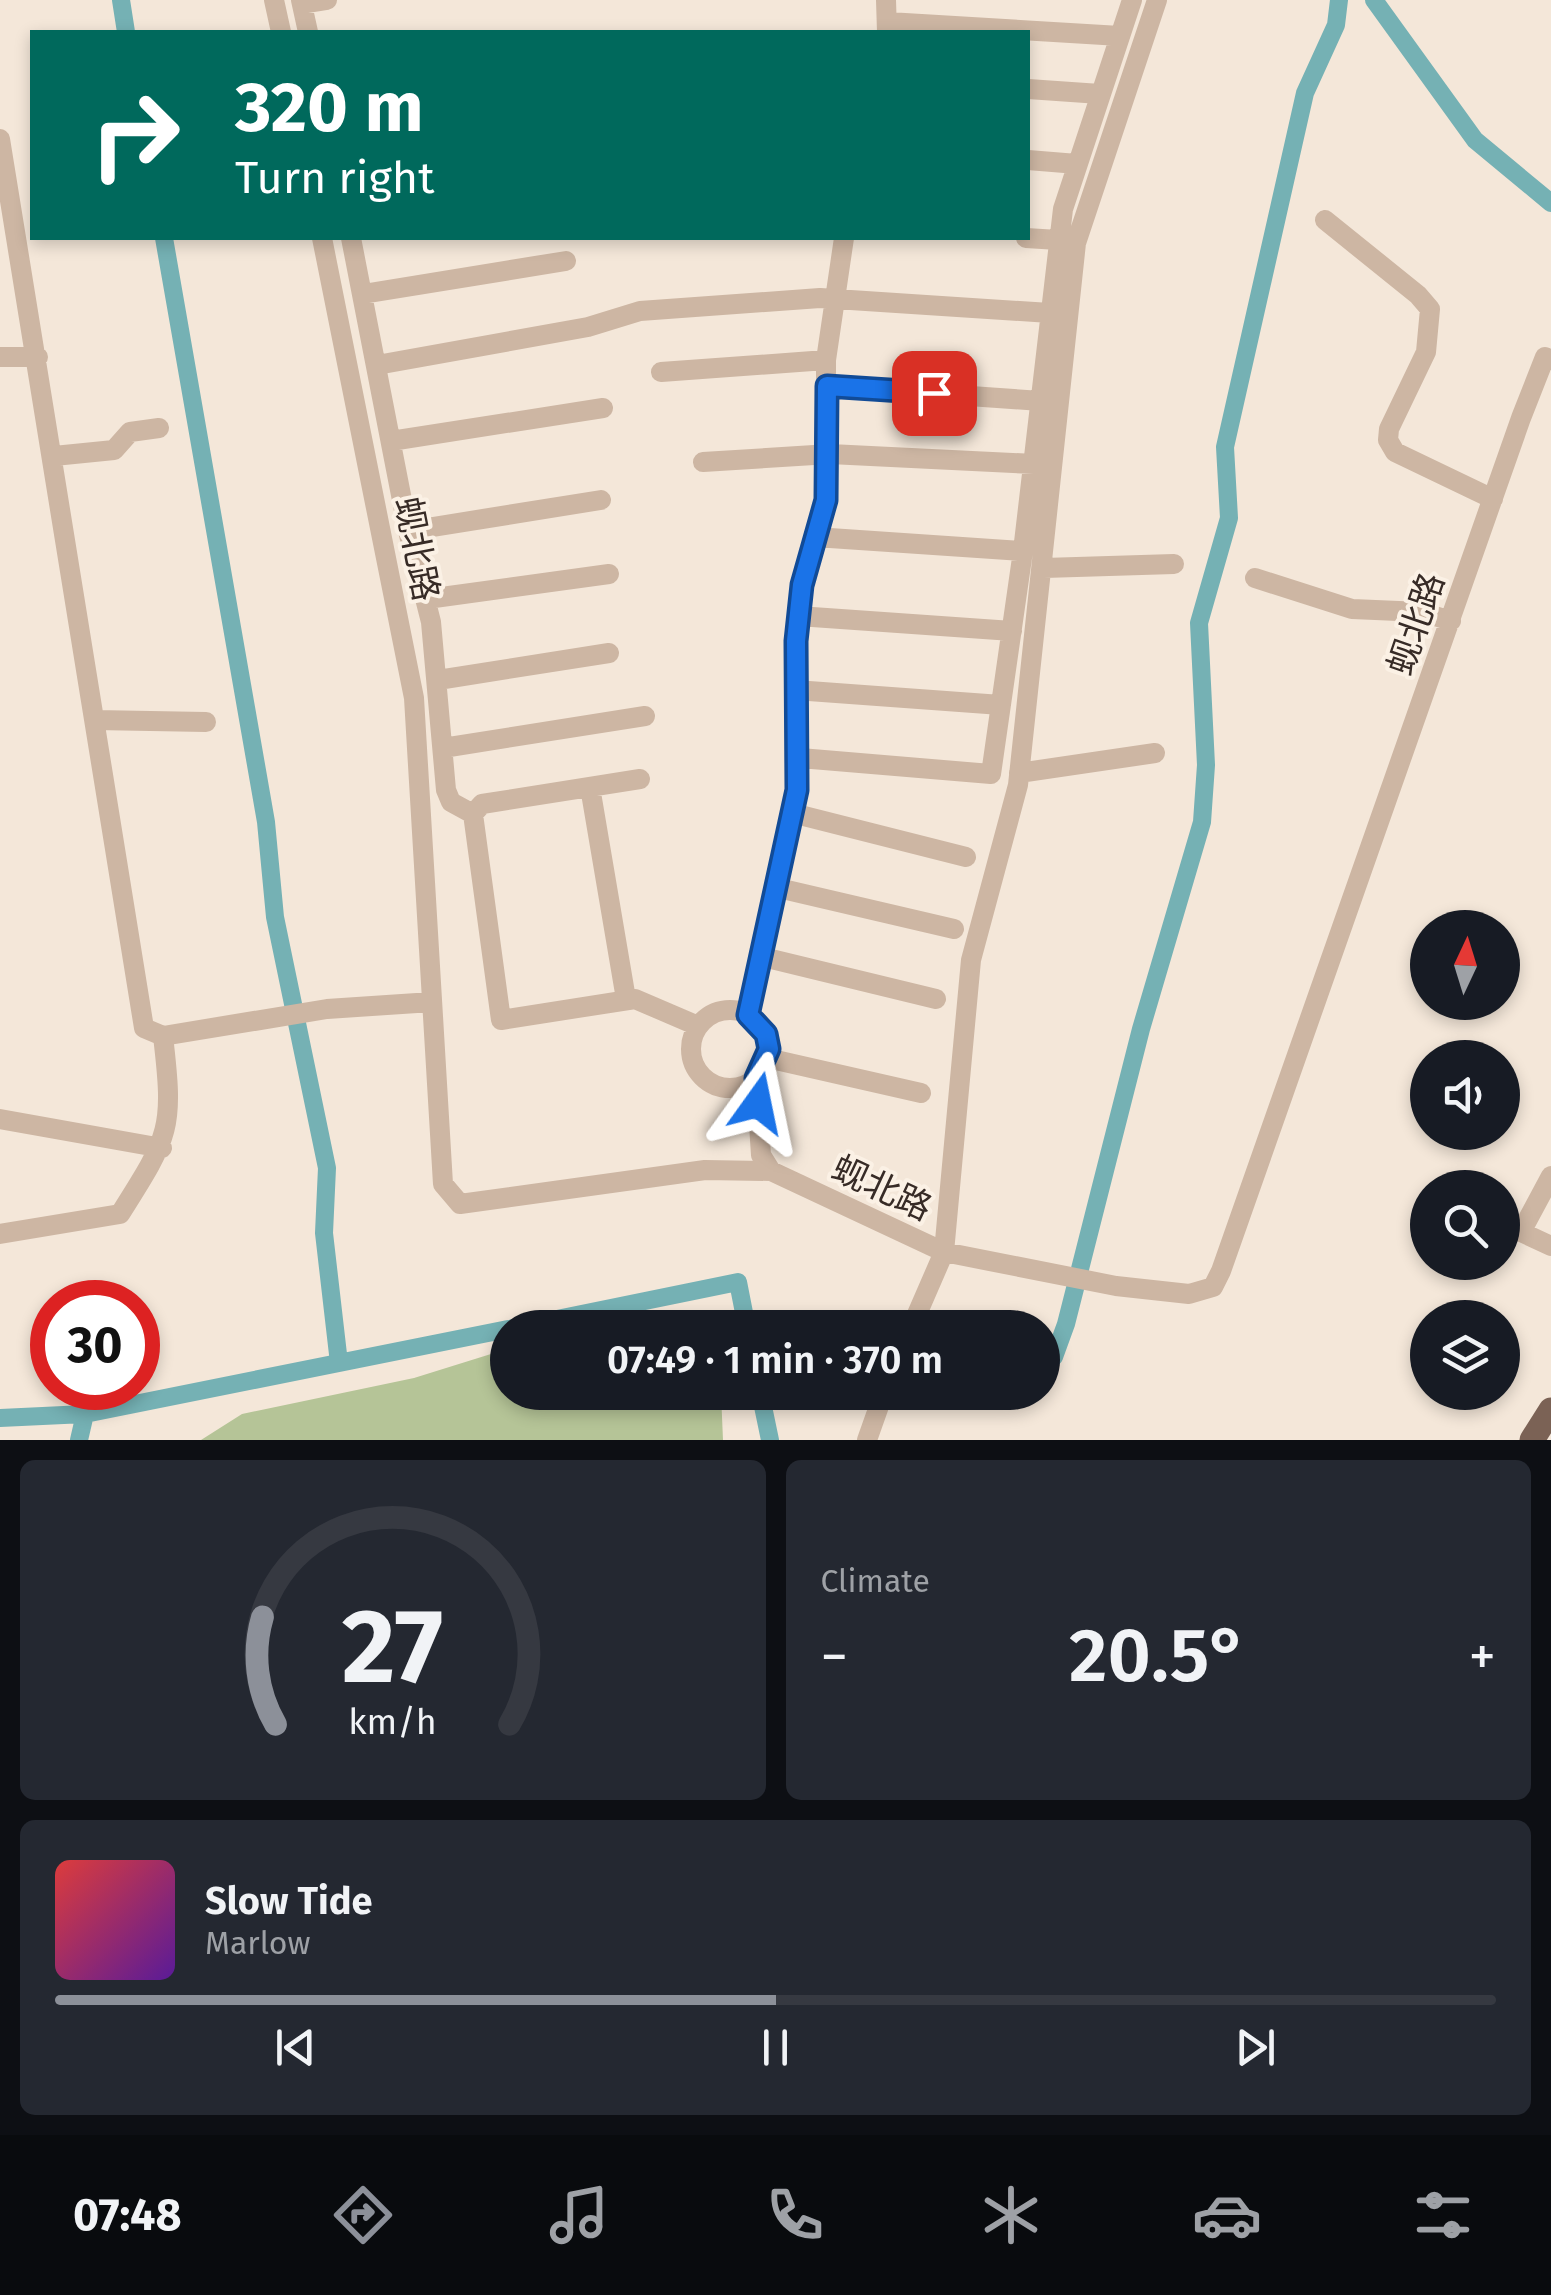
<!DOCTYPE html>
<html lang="en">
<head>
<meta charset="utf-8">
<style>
	:root { --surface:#171b24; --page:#242831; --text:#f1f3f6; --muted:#9ea1a6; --line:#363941; --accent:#8c9099 }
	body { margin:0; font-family:"Fira Sans","Noto Sans SC",sans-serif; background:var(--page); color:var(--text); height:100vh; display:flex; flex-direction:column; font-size:38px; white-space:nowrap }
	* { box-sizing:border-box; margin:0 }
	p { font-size:32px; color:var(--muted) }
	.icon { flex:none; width:55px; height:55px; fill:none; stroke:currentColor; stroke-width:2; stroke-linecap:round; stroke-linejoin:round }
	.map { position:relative; height:1440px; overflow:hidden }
	.side { display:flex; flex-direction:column; gap:20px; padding:20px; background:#0d0f14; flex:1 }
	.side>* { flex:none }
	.top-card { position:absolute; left:30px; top:30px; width:1000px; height:210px; border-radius:0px; box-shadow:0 5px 15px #0003; background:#00695c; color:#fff; overflow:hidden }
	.needle { width:65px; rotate:4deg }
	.tools { position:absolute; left:1410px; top:910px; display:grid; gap:20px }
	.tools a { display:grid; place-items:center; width:110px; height:110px; border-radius:50%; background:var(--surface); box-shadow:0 5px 15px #0003; font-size:50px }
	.speed { position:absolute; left:30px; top:1280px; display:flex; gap:20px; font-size:50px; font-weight:700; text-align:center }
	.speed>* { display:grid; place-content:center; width:130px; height:130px; border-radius:50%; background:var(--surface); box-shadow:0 5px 15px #0003; line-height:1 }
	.speed .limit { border:15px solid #d22; background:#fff; color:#111 }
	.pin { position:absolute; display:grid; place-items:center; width:85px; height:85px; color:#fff; margin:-42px; border-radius:20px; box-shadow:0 5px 15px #0006 }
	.me { position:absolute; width:110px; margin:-55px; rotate:12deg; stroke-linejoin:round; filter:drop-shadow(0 0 8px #0008) }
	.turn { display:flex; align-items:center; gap:35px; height:210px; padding:0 40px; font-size:45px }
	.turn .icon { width:130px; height:130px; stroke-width:2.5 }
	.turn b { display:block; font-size:70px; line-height:85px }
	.big { font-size:75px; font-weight:600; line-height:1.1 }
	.side .card { flex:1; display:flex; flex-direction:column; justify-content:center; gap:15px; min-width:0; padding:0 35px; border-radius:15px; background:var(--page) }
	.side .dial { align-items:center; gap:0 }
	.dial svg { height:260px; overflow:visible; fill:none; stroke:var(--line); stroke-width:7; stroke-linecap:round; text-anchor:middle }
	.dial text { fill:var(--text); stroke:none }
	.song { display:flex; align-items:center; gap:30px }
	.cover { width:120px; height:120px; border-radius:15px; background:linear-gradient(135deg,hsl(0 70% 55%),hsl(270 70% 35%)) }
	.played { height:10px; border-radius:5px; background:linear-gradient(90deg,var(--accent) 50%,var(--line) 50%) }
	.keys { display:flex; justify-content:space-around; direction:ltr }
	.heat { display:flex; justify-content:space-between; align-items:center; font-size:55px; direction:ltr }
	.side .tiles { flex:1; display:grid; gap:20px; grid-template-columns:1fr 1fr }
	.card:last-child { grid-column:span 2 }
	.trip { position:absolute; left:490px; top:1310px; width:570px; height:100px; border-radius:50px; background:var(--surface); box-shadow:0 5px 15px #0003; font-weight:600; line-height:100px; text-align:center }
	.tabs { display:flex; height:160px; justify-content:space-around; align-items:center; background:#090b0e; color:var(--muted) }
	.tabs .icon { width:70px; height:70px }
	.tabs .active { color:var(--accent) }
	.tabs b { font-size:45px; color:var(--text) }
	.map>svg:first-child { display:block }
	.green { fill:#b5c497 }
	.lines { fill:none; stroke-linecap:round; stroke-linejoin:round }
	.canal { stroke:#75b1b4; stroke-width:18 }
	.minor { stroke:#cdb6a3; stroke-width:20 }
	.major { stroke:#7b6255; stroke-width:25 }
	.route-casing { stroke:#114b97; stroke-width:25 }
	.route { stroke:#1a73e8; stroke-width:18 }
	.labels { text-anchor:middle; stroke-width:8; stroke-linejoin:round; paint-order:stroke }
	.street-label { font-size:35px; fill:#372b26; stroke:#fbf1e5 }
</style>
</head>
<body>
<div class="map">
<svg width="1551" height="1440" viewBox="0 0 1551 1440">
	<rect width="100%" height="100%" fill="#f4e7d9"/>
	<!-- green -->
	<path class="green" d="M712,1312l1,15h-117z
		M507,1349l1,43 213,1 2,47h-522l41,-26 172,-36z"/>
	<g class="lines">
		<!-- canal -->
		<path class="canal" d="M121,0l5,32
			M1374,0l101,140 76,63
			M164,238l102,584 9,95 52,251 -3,65 15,130
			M513,1328l225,-46 9,46
			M1042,1365l12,-8 12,-33 75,-295 61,-207 4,-57 -7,-142 30,-105 -4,-71 80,-354 31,-68 3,-25
			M760,1392l10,48
			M0,1418l85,-4 423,-85
			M79,1440l6,-26"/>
		<!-- minor -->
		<path class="minor" d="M274,0l7,32
			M301,0l7,32
			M886,0l1,32
			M302,4l25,-4
			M888,22l232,14
			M1028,89l72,5
			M0,139l144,889 19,8c11,93 7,99 -43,178l-120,20
			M1028,160l49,4
			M1325,220l93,75 12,14 -4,43 -37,77 -1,11 7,12 98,47
			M322,238l92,460 29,486 17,20 245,-34 66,1 173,81 172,34 73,8 24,-7 8,-16 300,-853 24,-61 6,3
			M351,238l57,293 23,91 15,168 5,12 22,12
			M1026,238l32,2
			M363,294l203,-33
			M0,357h38
			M377,365l211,-38 52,-16 180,-13 230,15
			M661,372l165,-12
			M827,386l214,15
			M391,441l212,-33
			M54,456l60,-6 16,-18 29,-4
			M703,462l127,-8 204,10
			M408,531l193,-31
			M815,537l208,14
			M1044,568l130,-4
			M1255,578l97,31 70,3 29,9
			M427,599l182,-25
			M798,616l214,15
			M438,680l171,-27
			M795,690l206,15
			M95,720l111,2
			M443,748l202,-32
			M800,758l191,16 32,-223 40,-342 69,-209
			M1019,773l136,-20
			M640,779l-158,25 -9,10 28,206 134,-21 63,27
			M590,787l36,212
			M792,813l174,44
			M774,887l180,42
			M759,956l177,43
			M691 1049a39 39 0 1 1 78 0a39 39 0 1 1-78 0Z
			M747,1015l50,-225 -3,-125 4,-49 4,-31 24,-86v-139l18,-122
			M163,1036l164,-27 105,-7
			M767,1058l154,35
			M756,1078l5,77 10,16
			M0,1119l162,29
			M1551,1176l-30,56 30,14
			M911,1328l33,-76 27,-292 47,-175 58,-542 81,-243
			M867,1440l17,-48"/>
		<!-- major -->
		<path class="major" d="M1532,1440l19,-30"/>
	</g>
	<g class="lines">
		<!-- route casing -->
		<g class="route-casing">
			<path id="route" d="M758,1103l-2,-25 13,-29 -3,-15 -18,-19 49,-225 -1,-149 6,-56 24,-85 1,-114 107,7"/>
		</g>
		<!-- route -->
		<use href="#route" class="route"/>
	</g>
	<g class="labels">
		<!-- street labels -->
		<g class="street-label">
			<text transform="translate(417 549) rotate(79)" y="12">蚬北路</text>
			<text transform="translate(1416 624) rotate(-71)" y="12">蚬北路</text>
			<text transform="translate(882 1188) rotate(25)" y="12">蚬北路</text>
		</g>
	</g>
</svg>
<div class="tools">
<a><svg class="needle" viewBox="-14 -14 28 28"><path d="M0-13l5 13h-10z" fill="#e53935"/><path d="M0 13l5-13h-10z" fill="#9ea1a6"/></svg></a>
<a><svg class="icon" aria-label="sound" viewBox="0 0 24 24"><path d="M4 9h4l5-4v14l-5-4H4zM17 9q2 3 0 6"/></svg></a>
<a><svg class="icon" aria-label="search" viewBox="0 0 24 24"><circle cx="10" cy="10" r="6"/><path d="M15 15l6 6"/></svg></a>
<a><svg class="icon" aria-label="layers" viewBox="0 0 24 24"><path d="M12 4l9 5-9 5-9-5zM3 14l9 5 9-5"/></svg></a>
</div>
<div class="speed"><div class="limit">30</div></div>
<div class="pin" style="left:934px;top:393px;background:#d93025"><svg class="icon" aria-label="arrive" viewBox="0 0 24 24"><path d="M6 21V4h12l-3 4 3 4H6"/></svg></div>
<svg class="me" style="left:758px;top:1103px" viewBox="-20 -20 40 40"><path d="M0-17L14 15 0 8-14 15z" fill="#1a73e8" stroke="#fff" stroke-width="4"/></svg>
<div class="trip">07:49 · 1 min · 370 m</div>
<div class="top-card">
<div class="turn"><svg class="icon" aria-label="right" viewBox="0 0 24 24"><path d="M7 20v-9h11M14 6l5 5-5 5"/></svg><div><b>320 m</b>Turn right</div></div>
</div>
</div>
<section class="side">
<div class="tiles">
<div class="card dial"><svg viewBox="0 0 100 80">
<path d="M14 69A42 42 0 1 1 86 69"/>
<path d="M14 69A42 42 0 0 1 10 36" stroke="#8c9099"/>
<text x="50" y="56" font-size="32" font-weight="700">27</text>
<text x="50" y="72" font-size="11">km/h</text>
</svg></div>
<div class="card"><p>Climate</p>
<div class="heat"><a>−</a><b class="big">20.5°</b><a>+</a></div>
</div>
<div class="card">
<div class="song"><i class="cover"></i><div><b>Slow Tide</b><p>Marlow</p></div></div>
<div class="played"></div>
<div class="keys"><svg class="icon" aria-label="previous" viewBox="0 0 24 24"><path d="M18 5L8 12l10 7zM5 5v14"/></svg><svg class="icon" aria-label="pause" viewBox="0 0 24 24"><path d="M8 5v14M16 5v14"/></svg><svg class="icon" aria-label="next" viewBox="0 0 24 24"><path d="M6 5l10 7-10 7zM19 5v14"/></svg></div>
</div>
</div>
</section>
<nav class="tabs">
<b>07:48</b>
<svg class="icon active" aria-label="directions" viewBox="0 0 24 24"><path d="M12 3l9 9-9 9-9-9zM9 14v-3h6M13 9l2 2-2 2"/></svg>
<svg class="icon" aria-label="music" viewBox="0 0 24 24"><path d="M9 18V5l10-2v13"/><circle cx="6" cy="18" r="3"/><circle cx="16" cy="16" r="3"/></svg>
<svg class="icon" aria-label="phone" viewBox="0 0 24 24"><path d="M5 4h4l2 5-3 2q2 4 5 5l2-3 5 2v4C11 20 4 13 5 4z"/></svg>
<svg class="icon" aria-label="climate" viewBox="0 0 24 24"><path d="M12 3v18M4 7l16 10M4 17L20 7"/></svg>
<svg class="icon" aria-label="car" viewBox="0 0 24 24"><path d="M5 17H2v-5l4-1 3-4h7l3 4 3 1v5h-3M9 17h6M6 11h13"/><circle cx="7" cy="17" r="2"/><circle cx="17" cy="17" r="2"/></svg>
<svg class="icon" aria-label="filters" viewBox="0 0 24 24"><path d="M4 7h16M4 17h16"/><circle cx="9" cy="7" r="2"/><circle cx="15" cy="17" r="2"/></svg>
</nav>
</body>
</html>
